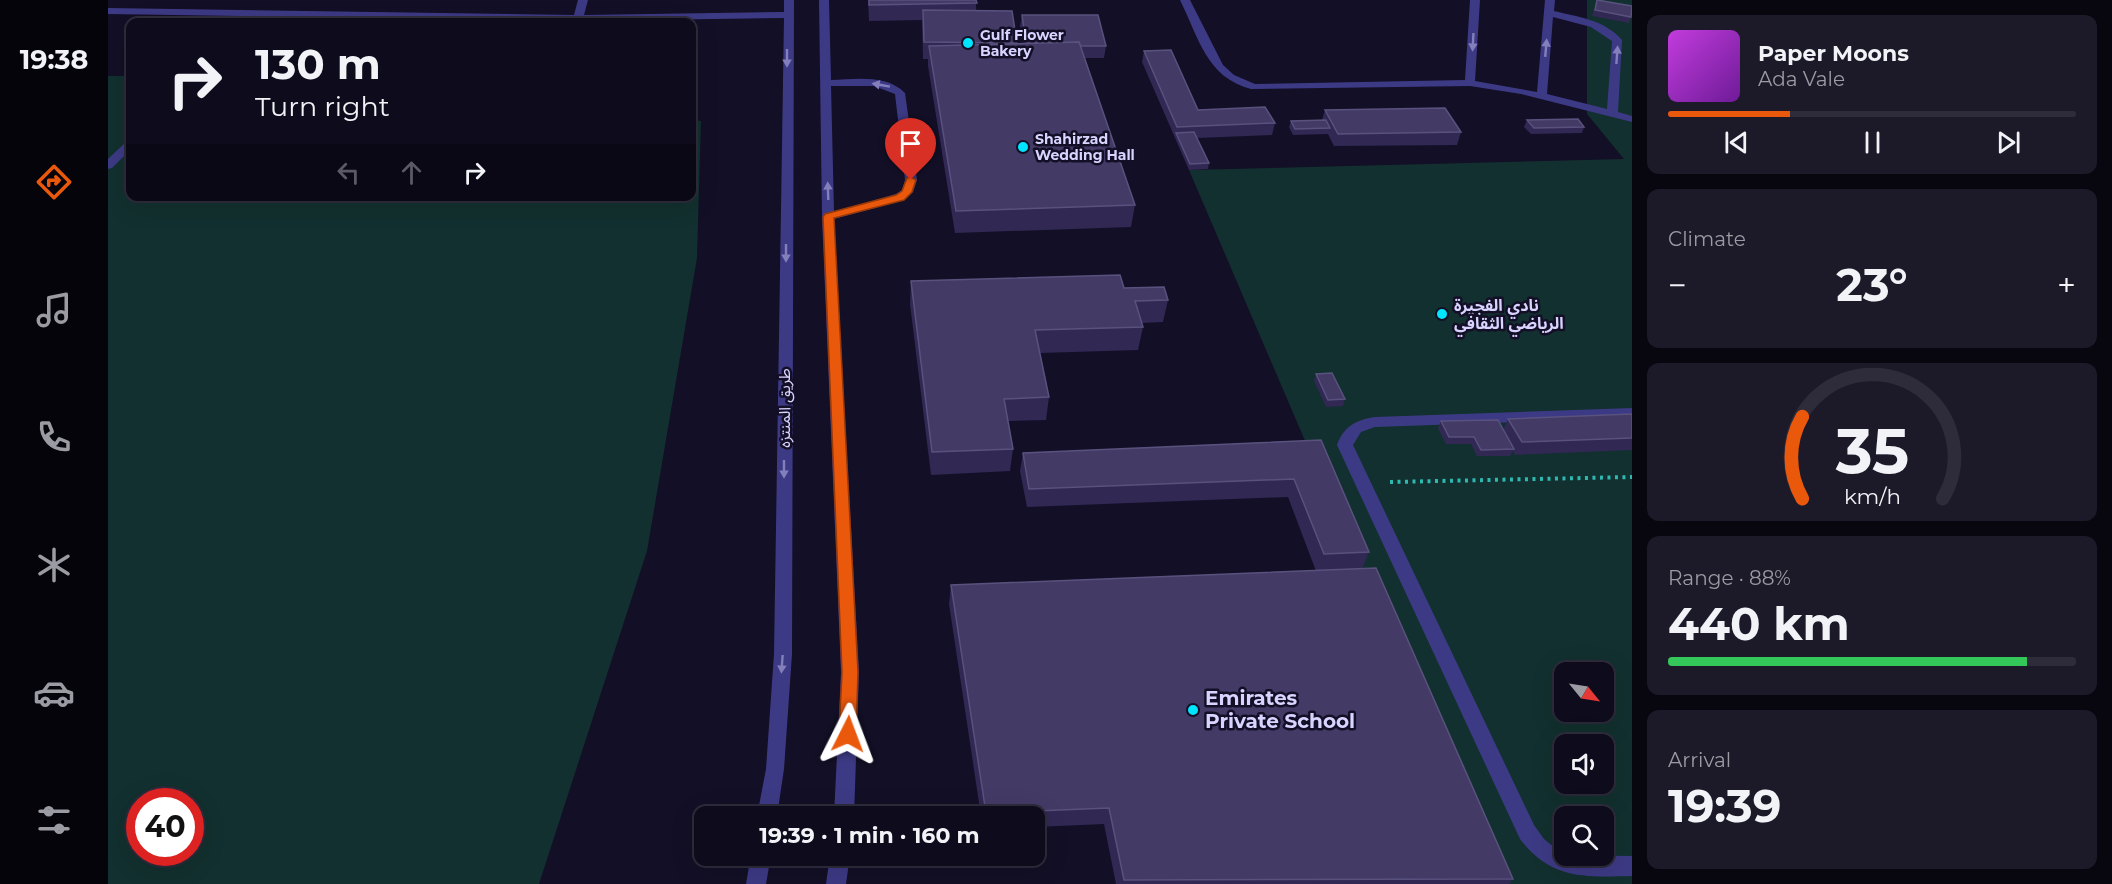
<!DOCTYPE html>
<html lang="en">
<head>
<meta charset="utf-8">
<style>
	:root { --surface:#0e0b1c; --page:#1c1929; --text:#f1f3f6; --muted:#9b9ba3; --line:#2e2b3b; --accent:#ea580c }
	body { margin:0; font-family:Montserrat,"Noto Sans Arabic",sans-serif; background:var(--page); color:var(--text); height:100vh; display:flex; flex-direction:column; font-size:22px; white-space:nowrap }
	* { box-sizing:border-box; margin:0 }
	p { font-size:20px; color:var(--muted) }
	.icon { flex:none; width:33px; height:33px; fill:none; stroke:currentColor; stroke-width:2; stroke-linecap:round; stroke-linejoin:round }
	.map { position:relative; flex:1; overflow:hidden }
	.side { display:flex; flex-direction:column; gap:15px; padding:15px; background:#08060f; width:480px }
	.side>* { flex:none }
	.top-card { position:absolute; left:18px; top:18px; width:570px; height:183px; border-radius:12px; box-shadow:0 6px 24px #0002,0 0 0 2px var(--line); background:#0e0b1c; color:var(--text); overflow:hidden }
	.needle { width:39px; rotate:120deg }
	.buttons { position:absolute; left:1446px; top:662px; display:grid; gap:12px }
	.buttons a { display:grid; place-items:center; width:60px; height:60px; border-radius:12px; background:var(--surface); box-shadow:0 6px 24px #0002,0 0 0 2px var(--line); font-size:30px }
	.speed { position:absolute; left:18px; top:788px; display:flex; gap:12px; font-size:30px; font-weight:700; text-align:center }
	.speed>* { display:grid; place-content:center; width:78px; height:78px; border-radius:50%; background:var(--surface); box-shadow:0 6px 24px #0002,0 0 0 2px var(--line); line-height:1 }
	.speed .limit { border:9px solid #d22; background:#fff; color:#111 }
	.pin { position:absolute; display:grid; place-items:center; width:51px; height:51px; color:#fff; margin:-62px -26px; border-radius:50% 50% 50% 0; rotate:-45deg; box-shadow:0 0 6px #0007 }
	.pin .icon { rotate:45deg }
	.me { position:absolute; width:66px; margin:-33px; rotate:3deg; stroke-linejoin:round; filter:drop-shadow(0 0 4px #0008) }
	.turn { display:flex; align-items:center; gap:21px; height:126px; padding:0 30px; font-size:27px }
	.turn .icon { width:78px; height:78px; stroke-width:2.5 }
	.turn b { display:block; font-size:42px; line-height:51px }
	.lanes { display:flex; align-items:center; height:57px; padding:0 30px; background:#0003; justify-content:center; gap:30px; direction:ltr }
	.lanes .off { opacity:.35 }
	.big { font-size:45px; font-weight:700; line-height:1.1 }
	.side .widget { flex:1; display:flex; flex-direction:column; justify-content:center; gap:9px; min-width:0; padding:0 21px; border-radius:12px; background:var(--page) }
	.side .dial { align-items:center; gap:0 }
	.dial svg { height:156px; overflow:visible; fill:none; stroke:var(--line); stroke-width:7; stroke-linecap:round; text-anchor:middle }
	.dial text { fill:var(--text); stroke:none }
	.song { display:flex; align-items:center; gap:18px }
	.cover { width:72px; height:72px; border-radius:9px; background:linear-gradient(135deg,hsl(290 70% 55%),hsl(280 70% 35%)) }
	.played { height:6px; border-radius:3px; background:linear-gradient(90deg,var(--accent) 30%,var(--line) 30%) }
	.keys { display:flex; justify-content:space-around; direction:ltr }
	.heat { display:flex; justify-content:space-between; align-items:center; font-size:33px; direction:ltr }
	.charge { height:9px; border-radius:4px; background:linear-gradient(90deg,#34c759 88%,var(--line) 0) }
	.trip { position:absolute; left:586px; top:806px; width:351px; height:60px; border-radius:12px; background:var(--surface); box-shadow:0 6px 24px #0002,0 0 0 2px var(--line); font-weight:700; line-height:60px; text-align:center }
	main { display:flex; flex:1; min-height:0 }
	.tab-bar { display:flex; flex-direction:column; width:108px; justify-content:space-around; align-items:center; background:#06040b; color:var(--muted) }
	.tab-bar .icon { width:42px; height:42px }
	.tab-bar .active { color:var(--accent) }
	.tab-bar b { font-size:27px; color:var(--text) }
	.map>svg:first-child { display:block }
	.green { fill:#12302f; fill-rule:evenodd }
	.lines { fill:none; stroke-linecap:round; stroke-linejoin:round }
	.path { stroke:#2fb8b0; stroke-width:4; stroke-dasharray:3 4.5; stroke-linecap:butt }
	.minor { fill:#3d3a85; fill-rule:evenodd }
	.wall { fill:#312854 }
	.building { fill:#433a66; stroke:#5a527e; stroke-width:1.5 }
	.oneway { fill:#837fbc }
	.route { fill:#ea580c; stroke:#983908; stroke-width:1.5 }
	.poi-dot { fill:#00e5ff; stroke:#130f26; stroke-width:2 }
	.labels { text-anchor:middle; stroke-width:5; stroke-linejoin:round; paint-order:stroke }
	.far-poi-label { font-size:14px; font-weight:bold; fill:#d9d4ff; stroke:#130f26; text-anchor:start }
	.poi-label { font-size:16px; font-weight:bold; fill:#d9d4ff; stroke:#130f26; text-anchor:start }
	.street-label { font-size:16px; fill:#d9d4ff; stroke:#130f26 }
	.near-poi-label { font-size:20px; font-weight:bold; fill:#d9d4ff; stroke:#130f26; text-anchor:start }
</style>
</head>
<body>
<main>
<nav class="tab-bar">
<b>19:38</b>
<svg class="icon active" aria-label="directions" viewBox="0 0 24 24"><path d="M12 3l9 9-9 9-9-9zM9 14v-3h6M13 9l2 2-2 2"/></svg>
<svg class="icon" aria-label="music" viewBox="0 0 24 24"><path d="M9 18V5l10-2v13"/><circle cx="6" cy="18" r="3"/><circle cx="16" cy="16" r="3"/></svg>
<svg class="icon" aria-label="phone" viewBox="0 0 24 24"><path d="M5 4h4l2 5-3 2q2 4 5 5l2-3 5 2v4C11 20 4 13 5 4z"/></svg>
<svg class="icon" aria-label="climate" viewBox="0 0 24 24"><path d="M12 3v18M4 7l16 10M4 17L20 7"/></svg>
<svg class="icon" aria-label="car" viewBox="0 0 24 24"><path d="M5 17H2v-5l4-1 3-4h7l3 4 3 1v5h-3M9 17h6M6 11h13"/><circle cx="7" cy="17" r="2"/><circle cx="17" cy="17" r="2"/></svg>
<svg class="icon" aria-label="filters" viewBox="0 0 24 24"><path d="M4 7h16M4 17h16"/><circle cx="9" cy="7" r="2"/><circle cx="15" cy="17" r="2"/></svg>
</nav>
<div class="map">
<svg width="1524" height="884" viewBox="0 0 1524 884">
	<rect width="100%" height="100%" fill="#130f26"/>
	<!-- green -->
	<path class="green" d="M1479,0h45v884h-137l-306,-714 435,-11 -37,-45zM1456,672h40v39h-40zM1456,744h40v39h-40zM1456,816h40v39h-40z
		M0,76h22v120h562v-76l9,1 -4,137 -50,293 -108,333h-431zM32,801h50v51h-50z"/>
	<g class="lines">
		<!-- path -->
		<path class="path" d="M1282,482l242,-5"/>
		<!-- minor -->
		<path class="minor" d="M470,0h10l-4,15 200,-3v-12h10l-2,654 -8,115 -7,47h-20l9,-47 8,-115 10,-636 -206,3 -470,-7v-6l466,7z
			M711,0h10l2,80c24,-1 56,-6 74,13l12,87 -4,12 -9,8 -70,19 25,453 -5,144h-20l7,-144 -19,-455zM723,86h43l21,8 10,86 -3,10 -6,4 -62,18z
			M1072,0h10l33,65 11,10 21,9 210,-4 5,-80h10l-5,81 62,11 8,-92h10l-1,11c24,6 51,9 68,29l-4,72 14,4v6l-111,-28 -51,-8 -219,3c-45,-12 -52,-51 -71,-89zM1445,17l38,10 21,14 -5,68 -60,-15z
			M22,141v9l-18,18 -4,1v-10l18,-17z
			M1524,408v10l-257,9 -14,5 -8,13 181,380 10,14 20,16 68,1v20c-47,1 -81,4 -112,-37l-183,-394c7,-19 19,-25 38,-28z
			M643,855h20l-5,29h-20z
			M722,855h20l-4,29h-20z"/>
	</g>
	<!-- wall -->
	<path class="wall" d="M760,0h108v10l41,33h6l-3,-17 2,-11 84,31 -2,12h-19l50,147 -4,22 -176,6 -27,-167v-7h-5l-1,-39 -53,1z
		M1489,0l34,17 -2,6 -37,-7z
		M1036,51l54,59 77,13 -3,12 -75,3 12,25 -1,6 -19,1 -47,-108z
		M1217,110l136,22 -4,13 -123,1 -6,-12 -35,1 -4,-8 2,-6 31,-1z
		M1419,120l57,7 -2,6 -51,1 -7,-7z
		M803,281l213,7 44,12 -5,22 -21,1 1,4 -5,23 -98,3 9,44 -3,23 -38,1 5,28 -3,22 -79,4 -21,-171z
		M1208,374l29,25 -2,7 -17,1 -12,-26z
		M1524,414v36l-117,5 -2,-4 -3,5h-33l-6,-12h-25l-8,-16 3,-7 62,9 5,-11z
		M1213,440l48,112 -7,17 151,310 -4,5h-393l-12,-60 -69,3v-11h-54l-32,-212 2,-19 365,-14 -28,-74 -261,10 -7,-36 3,-18z"/>
	<!-- building -->
	<path class="building" d="M761,0h107l1,3 -108,2z
		M1489,0l35,6 -1,11 -36,-7z
		M815,10l89,1 5,32 -93,-1z
		M914,15h76l8,31h-25l-2,-4 -53,1z
		M971,42l56,163 -179,6 -27,-165z
		M1063,50l27,60 67,-3 10,16 -98,4 -33,-76z
		M1337,108l16,24 -123,2 -13,-24z
		M1470,119l6,8 -50,1 -7,-8z
		M1218,120l4,8 -35,1 -4,-8z
		M1086,132l15,31 -19,1 -14,-31z
		M1012,275l4,13 40,-1 4,13 -33,1 8,26 -108,3 14,67 -45,2 9,50 -81,3 -21,-171z
		M1224,373l13,26 -17,1 -12,-26z
		M1524,414v24l-110,4 -14,-23z
		M1390,420l16,29 -33,1 -7,-13h-25l-8,-16z
		M1213,440l48,112 -45,2 -30,-75 -265,10 -6,-36z
		M1268,568l137,311 -389,1 -15,-72 -123,5 -35,-228z"/>
	<!-- one-way arrows -->
	<defs><path id="oneway-solid" d="M-6-.8H1V-3.2L6.5 0L1 3.2V.8H-6Z" transform="scale(1.5)"/></defs>
	<g class="oneway">
		<use href="#oneway-solid" transform="translate(1365 42) rotate(93)"/>
		<use href="#oneway-solid" transform="translate(1438 48) rotate(-85)"/>
		<use href="#oneway-solid" transform="translate(1509 55) rotate(-86)"/>
		<use href="#oneway-solid" transform="translate(679 58) rotate(90)"/>
		<use href="#oneway-solid" transform="translate(773 85) rotate(-170)"/>
		<use href="#oneway-solid" transform="translate(720 191) rotate(-92)"/>
		<use href="#oneway-solid" transform="translate(678 253) rotate(90)"/>
		<use href="#oneway-solid" transform="translate(676 469) rotate(90)"/>
		<use href="#oneway-solid" transform="translate(674 664) rotate(94)"/>
	</g>
	<!-- route -->
	<path class="route" d="M803,177l5,3 -4,12 -8,8 -70,18 24,454 -2,62 -3,5 -5,2 -6,-2 -3,-5 3,-62 -19,-455 2,-3 71,-19 6,-4 5,-13z"/>
	<!-- markers -->
	<g class="poi-dot">
		<circle cx="860" cy="43" r="6"/>
		<circle cx="915" cy="147" r="6"/>
		<circle cx="1334" cy="314" r="6"/>
		<circle cx="1085" cy="710" r="6"/>
	</g>
	<g class="labels">
		<!-- far-poi labels -->
		<g class="far-poi-label">
			<text x="872" y="40">Gulf Flower<tspan x="872" dy="16">Bakery</tspan></text>
			<text x="927" y="144">Shahirzad<tspan x="927" dy="16">Wedding Hall</tspan></text>
		</g>
		<!-- poi labels -->
		<g class="poi-label">
			<text x="1346" y="311">نادي الفجيرة<tspan x="1346" dy="18">الرياضي الثقافي</tspan></text>
		</g>
		<!-- street labels -->
		<g class="street-label">
			<text transform="translate(676 408) rotate(-90)" y="6">طريق المنتزه</text>
		</g>
		<!-- near-poi labels -->
		<g class="near-poi-label">
			<text x="1097" y="705">Emirates<tspan x="1097" dy="23">Private School</tspan></text>
		</g>
	</g>
</svg>
<div class="buttons">
<a><svg class="needle" viewBox="-14 -14 28 28"><path d="M0-13l5 13h-10z" fill="#e53935"/><path d="M0 13l5-13h-10z" fill="#9b9ba3"/></svg></a>
<a><svg class="icon" aria-label="sound" viewBox="0 0 24 24"><path d="M4 9h4l5-4v14l-5-4H4zM17 9q2 3 0 6"/></svg></a>
<a><svg class="icon" aria-label="search" viewBox="0 0 24 24"><circle cx="10" cy="10" r="6"/><path d="M15 15l6 6"/></svg></a>
</div>
<div class="speed"><div class="limit">40</div></div>
<div class="pin" style="left:803px;top:180px;background:#d93025"><svg class="icon" aria-label="arrive" viewBox="0 0 24 24"><path d="M6 21V4h12l-3 4 3 4H6"/></svg></div>
<svg class="me" style="left:740px;top:734px" viewBox="-20 -20 40 40"><path d="M0-17L14 15 0 8-14 15z" fill="#ea580c" stroke="#fff" stroke-width="4"/></svg>
<div class="trip">19:39 · 1 min · 160 m</div>
<div class="top-card">
<div class="turn"><svg class="icon" aria-label="right" viewBox="0 0 24 24"><path d="M7 20v-9h11M14 6l5 5-5 5"/></svg><div><b>130 m</b>Turn right</div></div>
<div class="lanes"><svg class="icon off" aria-label="left" viewBox="0 0 24 24"><path d="M17 20v-9H6M10 6l-5 5 5 5"/></svg><svg class="icon off" aria-label="ahead" viewBox="0 0 24 24"><path d="M12 20V5M6 11l6-6 6 6"/></svg><svg class="icon" aria-label="right" viewBox="0 0 24 24"><path d="M7 20v-9h11M14 6l5 5-5 5"/></svg></div>
</div>
</div>
<section class="side">
<div class="widget">
<div class="song"><i class="cover"></i><div><b>Paper Moons</b><p>Ada Vale</p></div></div>
<div class="played"></div>
<div class="keys"><svg class="icon" aria-label="previous" viewBox="0 0 24 24"><path d="M18 5L8 12l10 7zM5 5v14"/></svg><svg class="icon" aria-label="pause" viewBox="0 0 24 24"><path d="M8 5v14M16 5v14"/></svg><svg class="icon" aria-label="next" viewBox="0 0 24 24"><path d="M6 5l10 7-10 7zM19 5v14"/></svg></div>
</div>
<div class="widget"><p>Climate</p>
<div class="heat"><a>−</a><b class="big">23°</b><a>+</a></div>
</div>
<div class="widget dial"><svg viewBox="0 0 100 80">
<path d="M14 69A42 42 0 1 1 86 69"/>
<path d="M14 69A42 42 0 0 1 14 27" stroke="#ea580c"/>
<text x="50" y="56" font-size="32" font-weight="700">35</text>
<text x="50" y="72" font-size="11">km/h</text>
</svg></div>
<div class="widget"><p>Range · 88%</p><b class="big">440 km</b><div class="charge"></div></div>
<div class="widget"><p>Arrival</p><b class="big">19:39</b></div>
</section>
</main>
</body>
</html>
